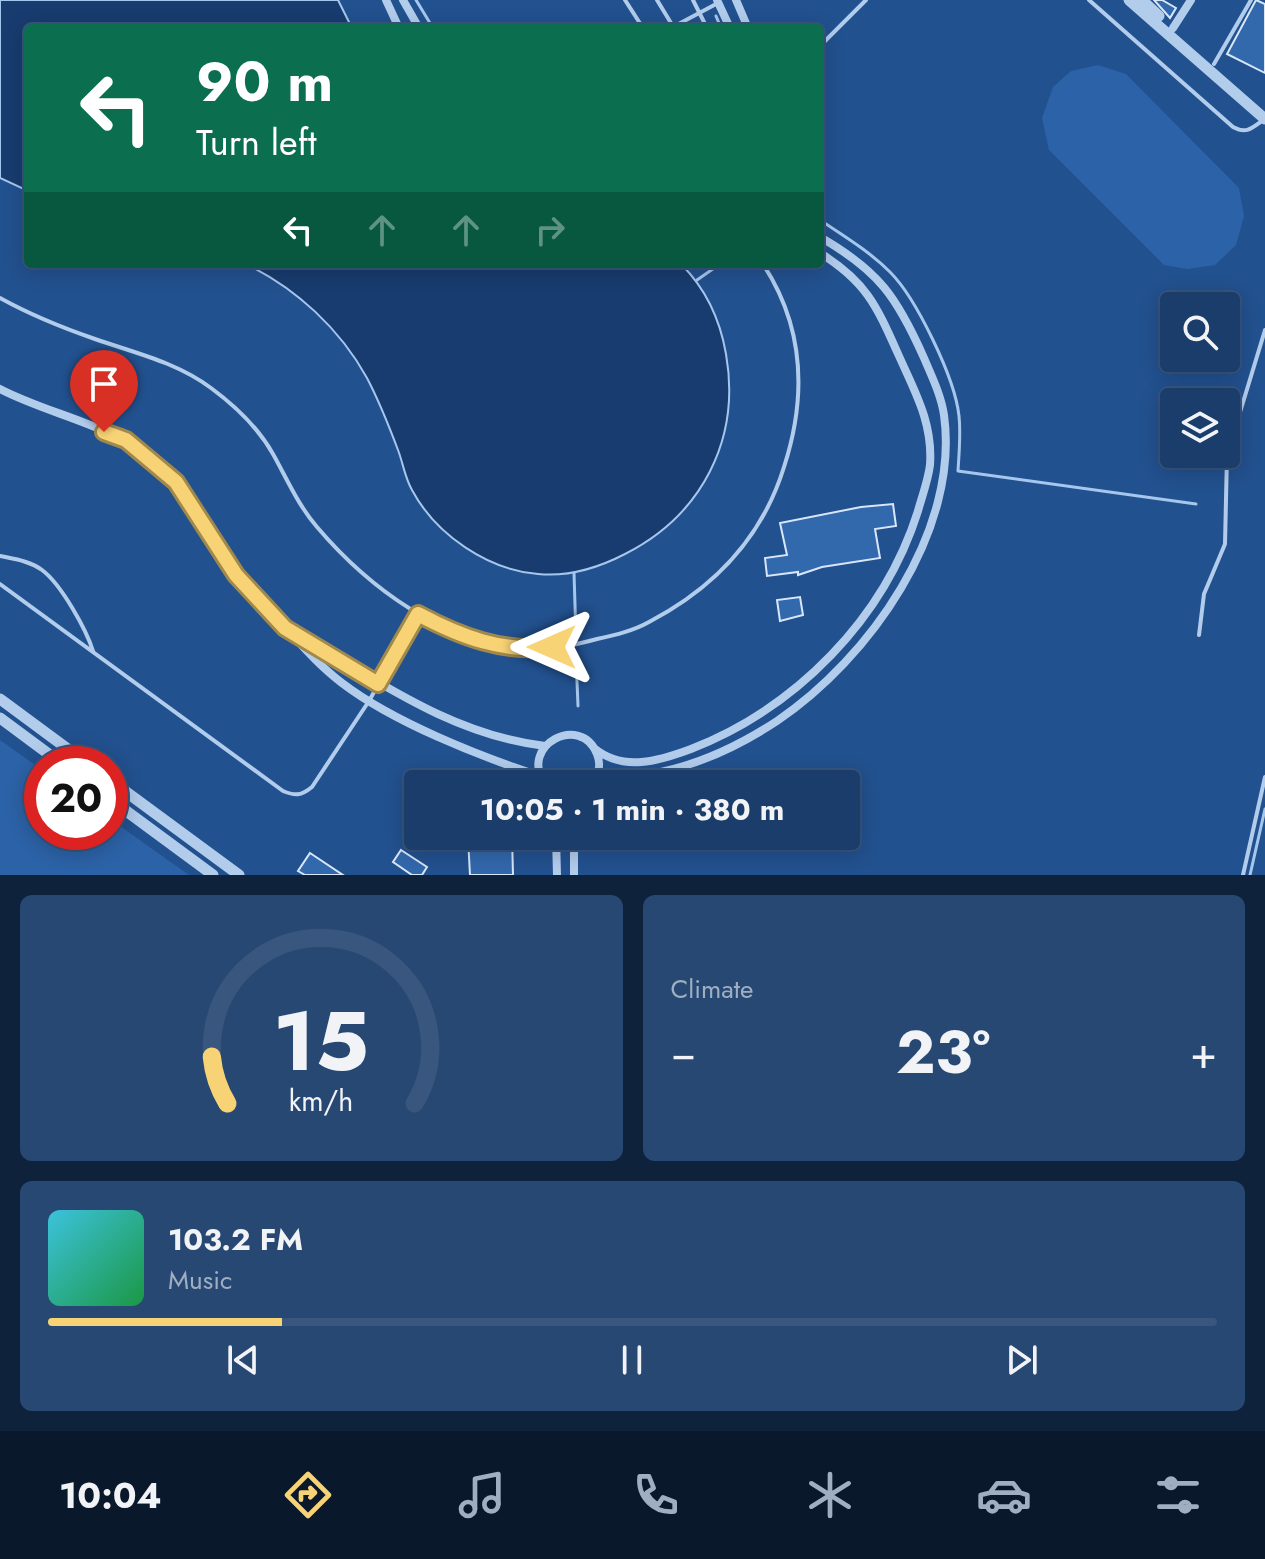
<!DOCTYPE html>
<html lang="en">
<head>
<meta charset="utf-8">
<style>
	:root { --surface:#1a3d6b; --page:#274873; --text:#f1f3f6; --muted:#9faec1; --line:#38567e; --accent:#f8d375 }
	body { margin:0; font-family:Jost,sans-serif; background:var(--page); color:var(--text); height:100vh; display:flex; flex-direction:column; font-size:30px; white-space:nowrap }
	* { box-sizing:border-box; margin:0 }
	p { font-size:26px; color:var(--muted) }
	.icon { flex:none; width:44px; height:44px; fill:none; stroke:currentColor; stroke-width:2; stroke-linecap:round; stroke-linejoin:round }
	.map { position:relative; height:875px; overflow:hidden }
	.drawer { display:flex; flex-direction:column; gap:20px; padding:20px; background:#0e223b; flex:1 }
	.drawer>* { flex:none }
	.hud { position:absolute; left:24px; top:24px; width:800px; height:244px; border-radius:8px; box-shadow:0 4px 20px #0003,0 0 0 2px var(--line); background:#0b6e4f; color:#fff; overflow:hidden }
	.buttons { position:absolute; left:1160px; top:292px; display:grid; gap:16px }
	.buttons a { display:grid; place-items:center; width:80px; height:80px; border-radius:8px; background:var(--surface); box-shadow:0 4px 20px #0003,0 0 0 2px var(--line); font-size:40px }
	.speed { position:absolute; left:24px; top:746px; display:flex; gap:16px; font-size:40px; font-weight:700; text-align:center }
	.speed>* { display:grid; place-content:center; width:104px; height:104px; border-radius:50%; background:var(--surface); box-shadow:0 4px 20px #0003,0 0 0 2px var(--line); line-height:1 }
	.speed .limit { border:12px solid #d22; background:#fff; color:#111 }
	.pin { position:absolute; display:grid; place-items:center; width:68px; height:68px; color:#fff; margin:-82px -34px; border-radius:50% 50% 50% 0; rotate:-45deg; box-shadow:0 0 8px #0007 }
	.pin .icon { rotate:45deg }
	.me { position:absolute; width:88px; margin:-44px; rotate:270deg; stroke-linejoin:round; filter:drop-shadow(0 0 6px #0008) }
	.turn { display:flex; align-items:center; gap:28px; height:168px; padding:0 40px; font-size:36px }
	.turn .icon { width:104px; height:104px; stroke-width:2.5 }
	.turn b { display:block; font-size:56px; line-height:68px }
	.lanes { display:flex; align-items:center; height:76px; padding:0 40px; background:#0003; justify-content:center; gap:40px; direction:ltr }
	.lanes .off { opacity:.35 }
	.big { font-size:60px; font-weight:700; line-height:1.1 }
	.drawer .card { flex:1; display:flex; flex-direction:column; justify-content:center; gap:12px; min-width:0; padding:0 28px; border-radius:12px; background:var(--page) }
	.drawer .dial { align-items:center; gap:0 }
	.dial svg { height:208px; overflow:visible; fill:none; stroke:var(--line); stroke-width:7; stroke-linecap:round; text-anchor:middle }
	.dial text { fill:var(--text); stroke:none }
	.song { display:flex; align-items:center; gap:24px }
	.cover { width:96px; height:96px; border-radius:12px; background:linear-gradient(135deg,hsl(190 70% 55%),hsl(140 70% 35%)) }
	.played { height:8px; border-radius:4px; background:linear-gradient(90deg,var(--accent) 20%,var(--line) 20%) }
	.keys { display:flex; justify-content:space-around; direction:ltr }
	.heat { display:flex; justify-content:space-between; align-items:center; font-size:44px; direction:ltr }
	.drawer .tiles { flex:1; display:grid; gap:20px; grid-template-columns:1fr 1fr }
	.card:last-child { grid-column:span 2 }
	.trip { position:absolute; left:404px; top:770px; width:456px; height:80px; border-radius:8px; background:var(--surface); box-shadow:0 4px 20px #0003,0 0 0 2px var(--line); font-weight:700; line-height:80px; text-align:center }
	.tabs { display:flex; height:128px; justify-content:space-around; align-items:center; background:#0a182b; color:var(--muted) }
	.tabs .icon { width:56px; height:56px }
	.tabs .on { color:var(--accent) }
	.tabs b { font-size:36px; color:var(--text) }
	.map>svg:first-child { display:block }
	.green { fill:#2c62a7 }
	.water { fill:#183c6f; stroke:#a6c7ed; stroke-width:2 }
	.lines { fill:none; stroke-linecap:round; stroke-linejoin:round }
	.stream { stroke:#a6c7ed; stroke-width:3 }
	.building { fill:#3268ac; stroke:#d8e6f9; stroke-width:2 }
	.service { stroke:#b2ccec; stroke-width:4 }
	.minor { stroke:#b2ccec; stroke-width:8 }
	.tertiary { stroke:#b2ccec; stroke-width:11 }
	.route-casing { stroke:#a1894c; stroke-width:20 }
	.route { stroke:#f8d375; stroke-width:14 }
</style>
</head>
<body>
<div class="map">
<svg width="1265" height="875" viewBox="0 0 1265 875">
	<rect width="100%" height="100%" fill="#22518f"/>
	<!-- green -->
	<path class="green" d="M1098,65l28,9 113,114 5,28 -8,29 -21,20 -28,4 -23,-4 -115,-115 -7,-32 11,-31 18,-16z
		M0,740l42,30v62h68v-13l79,56h-189z"/>
	<!-- water -->
	<path class="water" d="M0,0h338l14,28h-324v163l-28,-13z
		M246,264h435c25,25 39,55 45,90 15,85 -24,161 -101,200 -27,14 -56,23 -87,20 -50,-4 -102,-39 -126,-84 -7,-12 -9,-27 -14,-40 -9,-24 -19,-49 -31,-72 -27,-49 -71,-90 -121,-114z"/>
	<g class="lines">
		<!-- stream -->
		<path class="stream" d="M416,0l17,28
			M716,16l5,12
			M820,220c24,16 49,31 70,52 26,26 65,106 69,144 2,18 0,37 -1,55l238,33
			M697,280l23,-16
			M574,573l2,64
			M576,657l2,49
			M1250,875l15,-66"/>
	</g>
	<!-- building -->
	<path class="building" d="M1154,0h8l14,8 -6,10z
		M1256,0l9,4v69l-38,-19z
		M893,504l3,22 -21,3 5,29 -58,9 -24,8v-3l-31,4 -2,-18 22,-3 -7,-32 81,-16z
		M800,597l3,18 -23,6 -3,-21z
		M431,772l30,11v1h-35z
		M512,836l1,39h-43l-2,-37z
		M401,850l26,17 -5,8h-10l-19,-13z
		M310,853l33,22h-38l-7,-4z"/>
	<g class="lines">
		<!-- service -->
		<path class="service" d="M625,0l18,28
			M657,0l17,28
			M693,0l14,28
			M1089,0l144,127c13,7 18,2 29,-6
			M671,28l47,-25
			M820,46l46,-46
			M1214,64l37,-64
			M0,298c29,16 63,30 95,41 40,14 81,23 116,49 23,17 48,41 62,66 14,25 25,51 44,73 52,61 126,116 209,122 23,2 49,-4 71,-10 18,-4 36,-8 52,-17 65,-34 113,-84 135,-155 23,-71 21,-139 -21,-203
			M0,556c14,3 30,5 42,14 19,14 44,59 51,81
			M0,584l283,207c12,5 18,5 29,-4l57,-86 49,-87
			M1199,635l5,-41 21,-50 2,-89 38,-125
			M1243,875l22,-98"/>
		<!-- minor -->
		<path class="minor" d="M386,0l13,28
			M403,0l16,28
			M717,0l13,28
			M736,0l12,28
			M1173,28l18,-28
			M0,389c50,26 111,35 154,72 36,31 53,76 81,113 12,16 28,30 42,45 21,22 40,45 65,64 51,39 137,73 198,93
			M293,632c81,46 157,103 252,114
			M594,748c29,24 65,13 97,1 105,-41 193,-130 227,-238 4,-15 10,-30 12,-46 3,-42 -15,-73 -31,-109 -22,-49 -32,-74 -79,-103
			M545,784c-27,-39 36,-71 52,-30 4,10 2,21 -5,30
			M596,784c20,-8 44,-8 65,-12 42,-9 81,-28 116,-51 92,-62 183,-190 167,-306 -3,-20 -12,-38 -20,-57 -27,-61 -45,-87 -104,-121
			M556,836l1,39
			M574,875v-39"/>
		<!-- tertiary -->
		<path class="tertiary" d="M1129,0l136,119
			M1142,0l17,16
			M0,699l88,65
			M0,718l62,46
			M110,780l129,95
			M110,799l103,76"/>
	</g>
	<g class="lines">
		<!-- route casing -->
		<g class="route-casing">
			<path id="route" d="M104,432l22,8 50,42 60,93 49,53 93,56 40,-70c43,23 85,39 134,33"/>
		</g>
		<!-- route -->
		<use href="#route" class="route"/>
	</g>
</svg>
<div class="buttons">
<a><svg class="icon" aria-label="search" viewBox="0 0 24 24"><circle cx="10" cy="10" r="6"/><path d="M15 15l6 6"/></svg></a>
<a><svg class="icon" aria-label="layers" viewBox="0 0 24 24"><path d="M12 4l9 5-9 5-9-5zM3 14l9 5 9-5"/></svg></a>
</div>
<div class="speed"><div class="limit">20</div></div>
<div class="pin" style="left:104px;top:432px;background:#d93025"><svg class="icon" aria-label="arrive" viewBox="0 0 24 24"><path d="M6 21V4h12l-3 4 3 4H6"/></svg></div>
<svg class="me" style="left:552px;top:647px" viewBox="-20 -20 40 40"><path d="M0-17L14 15 0 8-14 15z" fill="#f8d375" stroke="#fff" stroke-width="4"/></svg>
<div class="trip">10:05 · 1 min · 380 m</div>
<div class="hud">
<div class="turn"><svg class="icon" aria-label="left" viewBox="0 0 24 24"><path d="M17 20v-9H6M10 6l-5 5 5 5"/></svg><div><b>90 m</b>Turn left</div></div>
<div class="lanes"><svg class="icon" aria-label="left" viewBox="0 0 24 24"><path d="M17 20v-9H6M10 6l-5 5 5 5"/></svg><svg class="icon off" aria-label="ahead" viewBox="0 0 24 24"><path d="M12 20V5M6 11l6-6 6 6"/></svg><svg class="icon off" aria-label="ahead" viewBox="0 0 24 24"><path d="M12 20V5M6 11l6-6 6 6"/></svg><svg class="icon off" aria-label="right" viewBox="0 0 24 24"><path d="M7 20v-9h11M14 6l5 5-5 5"/></svg></div>
</div>
</div>
<section class="drawer">
<div class="tiles">
<div class="card dial"><svg viewBox="0 0 100 80">
<path d="M14 69A42 42 0 1 1 86 69"/>
<path d="M14 69A42 42 0 0 1 8 51" stroke="#f8d375"/>
<text x="50" y="56" font-size="32" font-weight="700">15</text>
<text x="50" y="72" font-size="11">km/h</text>
</svg></div>
<div class="card"><p>Climate</p>
<div class="heat"><a>−</a><b class="big">23°</b><a>+</a></div>
</div>
<div class="card">
<div class="song"><i class="cover"></i><div><b>103.2 FM</b><p>Music</p></div></div>
<div class="played"></div>
<div class="keys"><svg class="icon" aria-label="previous" viewBox="0 0 24 24"><path d="M18 5L8 12l10 7zM5 5v14"/></svg><svg class="icon" aria-label="pause" viewBox="0 0 24 24"><path d="M8 5v14M16 5v14"/></svg><svg class="icon" aria-label="next" viewBox="0 0 24 24"><path d="M6 5l10 7-10 7zM19 5v14"/></svg></div>
</div>
</div>
</section>
<nav class="tabs">
<b>10:04</b>
<svg class="icon on" aria-label="directions" viewBox="0 0 24 24"><path d="M12 3l9 9-9 9-9-9zM9 14v-3h6M13 9l2 2-2 2"/></svg>
<svg class="icon" aria-label="music" viewBox="0 0 24 24"><path d="M9 18V5l10-2v13"/><circle cx="6" cy="18" r="3"/><circle cx="16" cy="16" r="3"/></svg>
<svg class="icon" aria-label="phone" viewBox="0 0 24 24"><path d="M5 4h4l2 5-3 2q2 4 5 5l2-3 5 2v4C11 20 4 13 5 4z"/></svg>
<svg class="icon" aria-label="climate" viewBox="0 0 24 24"><path d="M12 3v18M4 7l16 10M4 17L20 7"/></svg>
<svg class="icon" aria-label="car" viewBox="0 0 24 24"><path d="M5 17H2v-5l4-1 3-4h7l3 4 3 1v5h-3M9 17h6M6 11h13"/><circle cx="7" cy="17" r="2"/><circle cx="17" cy="17" r="2"/></svg>
<svg class="icon" aria-label="filters" viewBox="0 0 24 24"><path d="M4 7h16M4 17h16"/><circle cx="9" cy="7" r="2"/><circle cx="15" cy="17" r="2"/></svg>
</nav>
</body>
</html>
